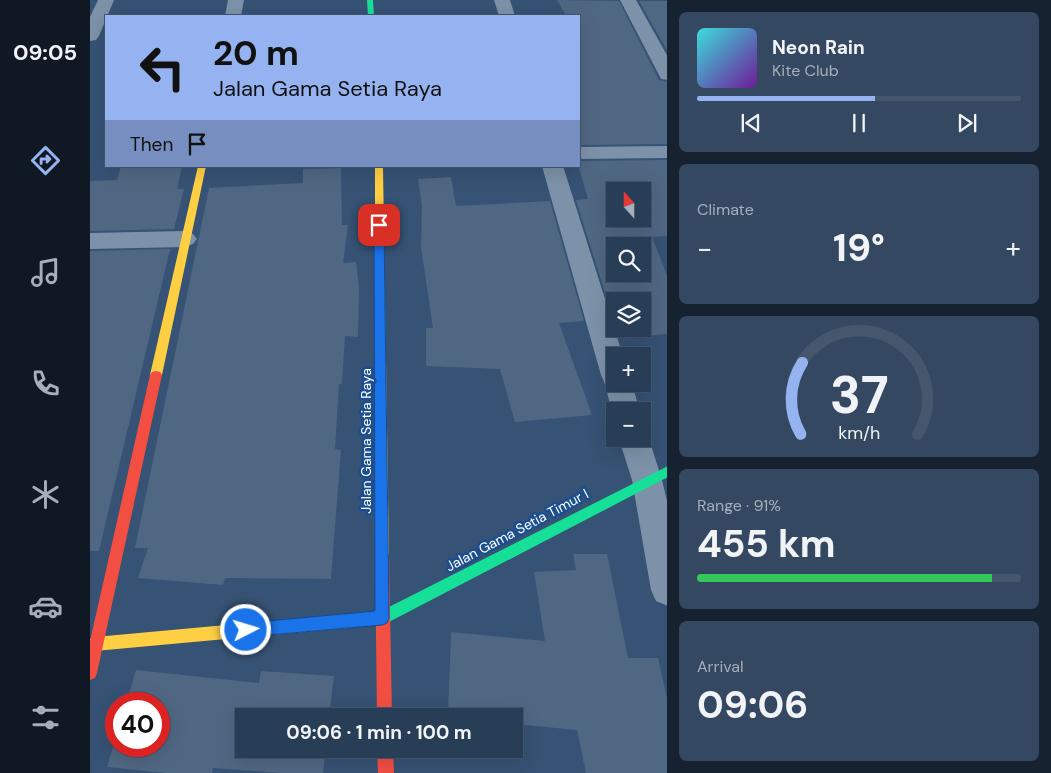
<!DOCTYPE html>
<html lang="en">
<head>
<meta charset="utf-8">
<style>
	:root { --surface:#283e57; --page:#344961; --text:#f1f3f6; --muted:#a5aeba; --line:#44576d; --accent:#95b2f1 }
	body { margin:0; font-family:"DM Sans",sans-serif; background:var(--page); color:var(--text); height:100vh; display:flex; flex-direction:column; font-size:19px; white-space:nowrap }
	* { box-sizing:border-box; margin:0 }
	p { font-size:16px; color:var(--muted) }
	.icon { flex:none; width:28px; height:28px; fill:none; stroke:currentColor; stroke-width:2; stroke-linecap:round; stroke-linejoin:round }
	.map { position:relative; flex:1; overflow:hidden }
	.details { display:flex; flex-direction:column; gap:12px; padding:12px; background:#162230; width:384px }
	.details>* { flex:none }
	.banner { position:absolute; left:15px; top:15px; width:475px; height:152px; border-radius:0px; box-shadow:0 5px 20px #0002,0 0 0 1px var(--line); background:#95b2f1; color:#111; overflow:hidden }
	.needle { width:32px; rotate:339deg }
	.tools { position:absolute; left:516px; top:182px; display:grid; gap:10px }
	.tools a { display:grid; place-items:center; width:45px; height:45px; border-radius:0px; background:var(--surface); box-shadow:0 5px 20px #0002,0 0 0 1px var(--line); font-size:25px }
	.speed { position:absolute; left:15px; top:692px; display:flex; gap:10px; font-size:25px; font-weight:700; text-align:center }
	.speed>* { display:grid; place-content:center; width:65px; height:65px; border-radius:50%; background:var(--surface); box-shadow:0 5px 20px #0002,0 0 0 1px var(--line); line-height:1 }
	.speed .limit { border:8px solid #d22; background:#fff; color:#111 }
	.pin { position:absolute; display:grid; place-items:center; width:42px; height:42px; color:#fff; margin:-21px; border-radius:10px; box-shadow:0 2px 8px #0006 }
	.me { position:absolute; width:55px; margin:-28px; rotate:85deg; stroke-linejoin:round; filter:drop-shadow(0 0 4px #0008) }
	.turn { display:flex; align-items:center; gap:18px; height:105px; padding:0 25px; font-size:22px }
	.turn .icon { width:65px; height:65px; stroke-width:2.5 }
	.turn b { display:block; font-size:35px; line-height:42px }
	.then { display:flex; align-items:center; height:48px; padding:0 25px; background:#0003; gap:10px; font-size:19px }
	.big { font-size:38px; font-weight:700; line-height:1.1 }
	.details .card { flex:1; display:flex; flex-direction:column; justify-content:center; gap:8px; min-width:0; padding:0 18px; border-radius:8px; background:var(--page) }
	.details .dial { align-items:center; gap:0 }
	.dial svg { height:130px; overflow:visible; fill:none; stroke:var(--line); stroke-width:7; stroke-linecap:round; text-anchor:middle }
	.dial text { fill:var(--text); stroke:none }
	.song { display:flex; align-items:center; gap:15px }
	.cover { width:60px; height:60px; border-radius:8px; background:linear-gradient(135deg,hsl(180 70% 55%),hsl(280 70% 35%)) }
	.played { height:5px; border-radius:2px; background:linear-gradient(90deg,var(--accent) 55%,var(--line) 55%) }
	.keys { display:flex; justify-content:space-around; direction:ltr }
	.heat { display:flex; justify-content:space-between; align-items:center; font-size:28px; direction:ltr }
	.charge { height:8px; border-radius:4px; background:linear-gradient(90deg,#34c759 91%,var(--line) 0) }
	.trip { position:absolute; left:145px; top:708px; width:288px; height:50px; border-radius:0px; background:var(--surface); box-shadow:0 5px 20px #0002,0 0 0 1px var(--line); font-weight:700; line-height:50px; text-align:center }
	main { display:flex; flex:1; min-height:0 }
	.tab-bar { display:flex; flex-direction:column; width:90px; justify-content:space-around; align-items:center; background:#101923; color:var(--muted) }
	.tab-bar .icon { width:35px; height:35px }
	.tab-bar .current { color:var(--accent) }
	.tab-bar b { font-size:22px; color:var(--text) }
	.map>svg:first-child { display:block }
	.building { fill:#506783; fill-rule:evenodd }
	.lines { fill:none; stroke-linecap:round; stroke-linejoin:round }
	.street { fill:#7d92a8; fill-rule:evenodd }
	.fast { fill:#16e098; fill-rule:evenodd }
	.slow { fill:#ffcf43; fill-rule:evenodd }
	.jam { fill:#f24e42; fill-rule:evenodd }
	.route { fill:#1a73e8; stroke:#114b97 }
	.labels { text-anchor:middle; stroke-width:5; stroke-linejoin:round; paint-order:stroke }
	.street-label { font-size:14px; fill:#fff; stroke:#1b4f8f }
</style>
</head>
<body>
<main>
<nav class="tab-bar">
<b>09:05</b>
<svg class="icon current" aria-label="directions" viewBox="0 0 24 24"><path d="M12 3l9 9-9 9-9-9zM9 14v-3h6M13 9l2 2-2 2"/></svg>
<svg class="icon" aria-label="music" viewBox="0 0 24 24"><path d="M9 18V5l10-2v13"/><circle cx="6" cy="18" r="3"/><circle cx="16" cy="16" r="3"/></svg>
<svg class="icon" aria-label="phone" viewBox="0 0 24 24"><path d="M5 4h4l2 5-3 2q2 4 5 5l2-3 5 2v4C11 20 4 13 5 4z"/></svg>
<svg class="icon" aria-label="climate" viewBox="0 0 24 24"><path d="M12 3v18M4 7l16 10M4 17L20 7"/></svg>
<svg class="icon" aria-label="car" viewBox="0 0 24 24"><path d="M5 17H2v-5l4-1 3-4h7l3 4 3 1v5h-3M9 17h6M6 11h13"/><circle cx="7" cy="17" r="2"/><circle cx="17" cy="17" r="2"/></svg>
<svg class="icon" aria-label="filters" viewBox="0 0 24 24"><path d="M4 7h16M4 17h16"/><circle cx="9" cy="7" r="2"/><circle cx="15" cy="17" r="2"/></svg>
</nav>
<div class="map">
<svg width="578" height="773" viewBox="0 0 578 773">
	<rect width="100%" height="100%" fill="#365274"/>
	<!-- building -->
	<path class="building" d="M467,0l62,1 40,79 9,2v62l-89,1v-129h-13z
		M549,1h29v51z
		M578,160v76l-16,1 16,41v56l-39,3 -3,-8h16v-28h-27v17h-2l-37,-118 12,-1 -9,-31v-7zM525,191h27v28h-27zM525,246h27v28h-27z
		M31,166h61l-5,23h7l-10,40 -84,2v-50l27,-1z
		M251,168l1,57h6l-5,38 13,-1 3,26 -1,49 -13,-1 -3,48h-3l-4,65 6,1 -10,129 -106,-1 -2,7 -85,-7 10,-30h-13l74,-360 94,-5v-14z
		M361,177l5,29 94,-5 34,120 -25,2 33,92 -77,7 -15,-53 -74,-3v-38h7l-12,-81 1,-42 -4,-26z
		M80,249l-71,302h-9v-300z
		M483,554h34l21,104h30l10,45v70h-82l-9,-43 -63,-6v-8h-66l3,-84 94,9 -11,-69 42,-2z
		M46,670l123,13 2,-12 73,5 -5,40h-85v33h82l-3,24h-43l-67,-5 -1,5h-46l-59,-6 9,-30v9h43v-42h-33z"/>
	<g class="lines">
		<!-- street -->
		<path class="street" d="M8,0h16l-15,36 -3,4 -6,1v-24z
			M138,0h16l-3,16h-16z
			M404,0h16l5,16h-16z
			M530,0h16l32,57v23l-7,-1 -2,-4z
			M578,146v12l-89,1v-12z
			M452,166h21l60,190h-8v28h17l8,27h-25v6c-7,-13 -7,-29 -14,-42z
			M95,231l8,3 4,5 -4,5 -8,3 -95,2v-16z
			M552,430l7,9 13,41 6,25v101l-12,-5 -5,-11 -19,-110 -13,-41h23z"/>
		<!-- fast -->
		<path class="fast" d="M277,0h6l1,16h-6z
			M578,466v11l-281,146 -28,4 -5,-2 -2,-5 2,-5 27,-4z"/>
		<!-- slow -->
		<path class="slow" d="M108,166h8l-44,209 -2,3h-8l-2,-3z
			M285,166h8l6,389 -2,4 -5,2 -5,-2 -2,-4z
			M269,613l5,2 2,5 -2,5 -5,2 -264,24 -5,-2v-10l5,-2z"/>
		<!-- jam -->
		<path class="jam" d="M66,371l4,1 2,3 -65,298 -2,5 -5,2v-39l60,-266 2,-3z
			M292,549l5,2 2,4 3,161h-15l-2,-161 2,-4z
			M287,749h16l1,24h-16z"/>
	</g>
	<!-- route -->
	<path class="route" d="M289,222l5,3 5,393 -2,5 -5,2 -136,12 -5,-2 -3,-5 3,-5 5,-2 129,-12 -1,-386z"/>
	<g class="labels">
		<!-- street labels -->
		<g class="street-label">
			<text transform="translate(276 441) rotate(-90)" y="5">Jalan Gama Setia Raya</text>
			<text transform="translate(427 530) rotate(-28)" y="5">Jalan Gama Setia Timur I</text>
		</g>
	</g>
</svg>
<div class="tools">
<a><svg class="needle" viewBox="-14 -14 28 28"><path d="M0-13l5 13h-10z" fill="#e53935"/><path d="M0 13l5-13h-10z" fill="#a5aeba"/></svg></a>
<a><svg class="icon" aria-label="search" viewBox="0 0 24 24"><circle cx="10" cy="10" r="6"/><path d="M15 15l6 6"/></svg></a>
<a><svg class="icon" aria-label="layers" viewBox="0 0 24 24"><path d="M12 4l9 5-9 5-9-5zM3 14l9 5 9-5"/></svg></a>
<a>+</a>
<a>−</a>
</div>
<div class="speed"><div class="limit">40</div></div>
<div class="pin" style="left:289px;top:225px;background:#d93025"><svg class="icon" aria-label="arrive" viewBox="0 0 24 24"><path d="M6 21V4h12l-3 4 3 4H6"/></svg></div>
<svg class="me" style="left:156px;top:630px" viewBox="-20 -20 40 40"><circle r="17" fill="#1a73e8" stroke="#fff" stroke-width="3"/><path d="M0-11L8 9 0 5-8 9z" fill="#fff"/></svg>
<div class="trip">09:06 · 1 min · 100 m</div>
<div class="banner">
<div class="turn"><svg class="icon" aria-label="left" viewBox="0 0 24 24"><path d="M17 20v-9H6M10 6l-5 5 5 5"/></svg><div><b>20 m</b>Jalan Gama Setia Raya</div></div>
<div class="then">Then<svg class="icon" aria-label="arrive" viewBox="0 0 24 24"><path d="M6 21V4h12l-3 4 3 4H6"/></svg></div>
</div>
</div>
<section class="details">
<div class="card">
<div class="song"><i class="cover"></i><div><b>Neon Rain</b><p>Kite Club</p></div></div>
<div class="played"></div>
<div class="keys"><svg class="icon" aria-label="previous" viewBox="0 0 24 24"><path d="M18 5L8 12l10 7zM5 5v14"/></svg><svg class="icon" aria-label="pause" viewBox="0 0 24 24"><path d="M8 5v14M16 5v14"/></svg><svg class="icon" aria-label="next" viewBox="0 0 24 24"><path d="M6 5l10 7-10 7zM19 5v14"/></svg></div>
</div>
<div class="card"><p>Climate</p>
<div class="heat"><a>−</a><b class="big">19°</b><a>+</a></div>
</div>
<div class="card dial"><svg viewBox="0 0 100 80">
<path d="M14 69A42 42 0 1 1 86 69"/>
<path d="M14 69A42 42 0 0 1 15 25" stroke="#95b2f1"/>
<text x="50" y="56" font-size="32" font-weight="700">37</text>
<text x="50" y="72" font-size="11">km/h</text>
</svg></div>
<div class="card"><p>Range · 91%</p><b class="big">455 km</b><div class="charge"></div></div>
<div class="card"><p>Arrival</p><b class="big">09:06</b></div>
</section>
</main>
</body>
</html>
